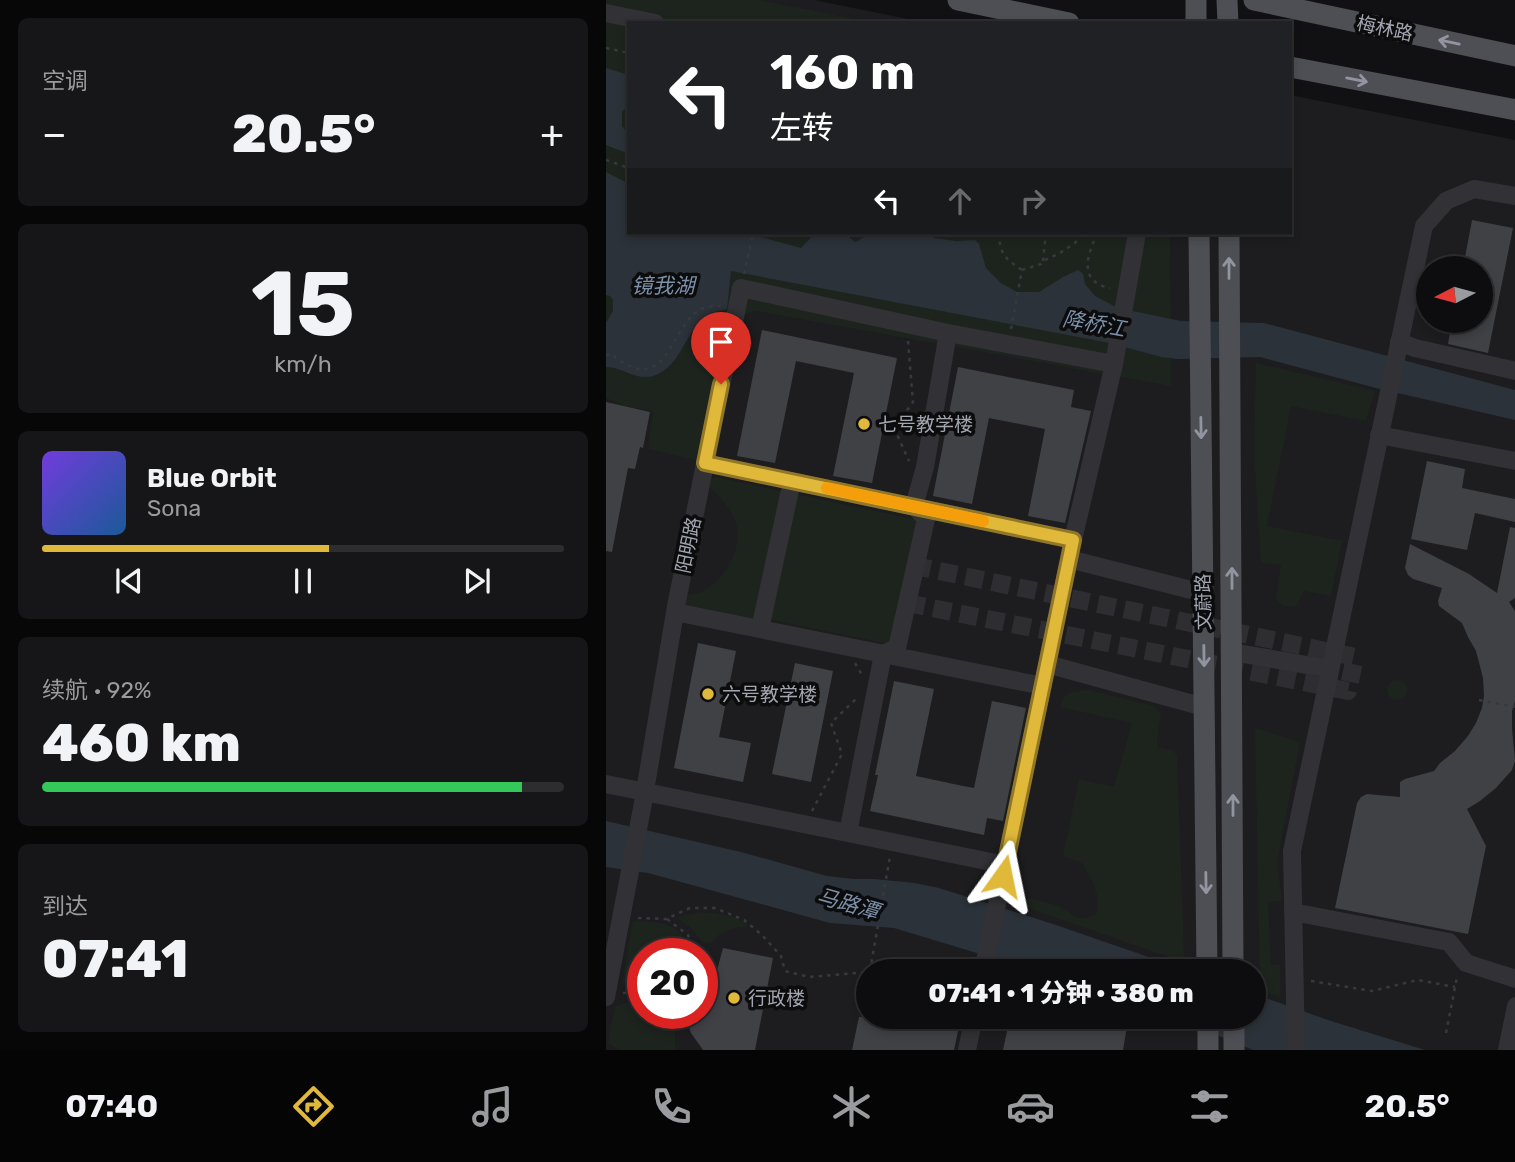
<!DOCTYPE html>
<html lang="zh">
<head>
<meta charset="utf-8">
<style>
	:root { --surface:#0d0c0e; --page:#161517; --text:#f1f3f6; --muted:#9a9b9e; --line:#2d2c2e; --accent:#e0b83a }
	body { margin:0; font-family:Rubik,"Noto Sans SC",sans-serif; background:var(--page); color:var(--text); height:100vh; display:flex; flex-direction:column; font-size:26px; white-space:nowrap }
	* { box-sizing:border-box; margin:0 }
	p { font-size:23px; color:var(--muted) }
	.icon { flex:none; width:38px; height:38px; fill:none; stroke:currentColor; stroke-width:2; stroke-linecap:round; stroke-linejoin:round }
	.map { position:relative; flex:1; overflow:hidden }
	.details { display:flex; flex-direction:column; gap:18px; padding:18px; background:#070708; width:606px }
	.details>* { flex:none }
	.guide { position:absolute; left:21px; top:21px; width:665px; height:214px; border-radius:0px; box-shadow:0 4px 10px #0003,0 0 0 2px var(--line); background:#202124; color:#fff; overflow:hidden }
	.needle { width:46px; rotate:264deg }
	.fabs { position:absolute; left:810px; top:256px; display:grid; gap:14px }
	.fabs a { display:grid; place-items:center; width:77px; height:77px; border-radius:50%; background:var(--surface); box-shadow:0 4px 10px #0003,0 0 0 2px var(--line); font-size:35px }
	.speed { position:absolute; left:21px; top:938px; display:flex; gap:14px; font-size:35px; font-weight:700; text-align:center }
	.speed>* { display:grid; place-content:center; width:91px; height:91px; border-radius:50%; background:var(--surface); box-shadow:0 4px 10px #0003,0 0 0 2px var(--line); line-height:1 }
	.speed .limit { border:10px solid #d22; background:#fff; color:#111 }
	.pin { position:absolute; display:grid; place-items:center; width:60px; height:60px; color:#fff; margin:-72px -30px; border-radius:50% 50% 50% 0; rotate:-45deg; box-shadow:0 0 7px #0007 }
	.pin .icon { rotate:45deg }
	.me { position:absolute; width:77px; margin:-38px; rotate:12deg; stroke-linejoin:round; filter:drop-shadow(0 0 5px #0008) }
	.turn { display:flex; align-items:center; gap:24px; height:147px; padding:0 28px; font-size:32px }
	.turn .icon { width:91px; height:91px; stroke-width:2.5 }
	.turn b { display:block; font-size:49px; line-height:60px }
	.lanes { display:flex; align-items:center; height:66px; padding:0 28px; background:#0003; justify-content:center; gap:35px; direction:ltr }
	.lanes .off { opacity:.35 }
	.big { font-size:52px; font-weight:800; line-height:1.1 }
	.details .card { flex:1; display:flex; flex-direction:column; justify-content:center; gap:10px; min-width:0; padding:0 24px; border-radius:10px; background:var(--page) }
	.details .dial { align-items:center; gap:0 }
	.dial b { font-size:91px; line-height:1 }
	.song { display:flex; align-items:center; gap:21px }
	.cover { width:84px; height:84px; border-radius:10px; background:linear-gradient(135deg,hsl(260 70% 55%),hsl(210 70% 35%)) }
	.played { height:7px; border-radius:4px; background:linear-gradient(90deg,var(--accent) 55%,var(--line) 55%) }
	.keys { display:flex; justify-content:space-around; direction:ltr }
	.heat { display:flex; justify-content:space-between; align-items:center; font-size:38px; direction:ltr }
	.charge { height:10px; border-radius:5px; background:linear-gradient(90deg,#34c759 92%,var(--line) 0) }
	.trip { position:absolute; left:250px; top:959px; width:410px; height:70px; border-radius:35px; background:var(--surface); box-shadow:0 4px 10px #0003,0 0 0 2px var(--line); font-weight:800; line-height:70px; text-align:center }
	.menu { display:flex; height:112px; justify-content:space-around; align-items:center; background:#050506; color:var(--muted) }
	.menu .icon { width:49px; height:49px }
	.menu .current { color:var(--accent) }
	.menu b { font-size:32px; color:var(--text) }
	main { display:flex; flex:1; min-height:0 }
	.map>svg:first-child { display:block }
	.built { fill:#1d1d1f; fill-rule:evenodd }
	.green { fill:#1d241e }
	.water { fill:#2b3239 }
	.building { fill:#404145 }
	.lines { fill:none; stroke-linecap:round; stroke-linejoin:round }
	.minor-tunnel { stroke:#2e2e32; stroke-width:18; stroke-dasharray:18 9; stroke-linecap:butt }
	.path { stroke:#38393d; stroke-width:2.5; stroke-dasharray:3.5 5; stroke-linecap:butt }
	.minor { stroke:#323236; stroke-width:18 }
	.major { stroke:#4e4f55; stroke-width:21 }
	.oneway { stroke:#92959f }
	.route-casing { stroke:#927826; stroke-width:18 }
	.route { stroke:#e0b83a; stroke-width:12 }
	.slow { stroke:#f59e0b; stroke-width:12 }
	.poi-dot { fill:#e0b83a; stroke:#0c0c0d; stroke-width:2.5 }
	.labels { text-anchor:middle; stroke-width:7; stroke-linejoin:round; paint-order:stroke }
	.street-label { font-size:19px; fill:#a3a6b1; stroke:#0c0c0d }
	.poi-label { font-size:19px; fill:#a3a6b1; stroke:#0c0c0d; text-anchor:start }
	.water-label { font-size:21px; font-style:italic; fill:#7c90aa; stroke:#0c0c0d }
</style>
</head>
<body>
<main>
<section class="details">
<div class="card"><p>空调</p>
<div class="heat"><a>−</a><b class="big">20.5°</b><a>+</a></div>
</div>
<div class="card dial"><b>15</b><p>km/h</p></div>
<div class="card">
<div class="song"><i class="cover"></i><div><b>Blue Orbit</b><p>Sona</p></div></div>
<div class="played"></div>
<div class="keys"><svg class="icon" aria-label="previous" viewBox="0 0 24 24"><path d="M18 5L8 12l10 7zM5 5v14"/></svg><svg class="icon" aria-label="pause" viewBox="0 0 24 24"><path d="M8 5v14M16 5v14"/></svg><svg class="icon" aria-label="next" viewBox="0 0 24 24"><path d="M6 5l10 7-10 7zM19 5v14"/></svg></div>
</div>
<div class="card"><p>续航 · 92%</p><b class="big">460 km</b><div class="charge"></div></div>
<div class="card"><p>到达</p><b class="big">07:41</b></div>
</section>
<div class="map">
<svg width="910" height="1050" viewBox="0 0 910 1050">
	<rect width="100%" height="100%" fill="#111012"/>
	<!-- built -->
	<path class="built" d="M0,0h208l114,23h-299v210h661v-138l225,45v910h-909zM822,268h53v52h-53zM37,954h59v59h-59zM262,971h386v46h-386z"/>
	<!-- green -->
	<path class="green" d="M0,0h152l117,23h-246v210h541l1,153 -415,-75 -26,8 -30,142 -52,-12 5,-38 -28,-5 -19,-8z
		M650,363l119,28 -9,30 -75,-15 -24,120 75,15 -11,55 -27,-5 -8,16 -12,-1 -8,-7 5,-34 -20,-2 -7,-112z
		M109,477l71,15 -27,129 -72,-12 -2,-13c5,-2 11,-2 16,-4 24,-11 42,-43 35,-69 -4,-15 -19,-28 -29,-40z
		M188,494l125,26 -26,125 -125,-26z
		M781 690a10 10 0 1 1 20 0a10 10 0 1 1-20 0Z
		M482,690l66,16 7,8 -4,25 1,8 14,3 5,5 7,201 -3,5 -156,-54 2,-9c11,3 23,4 33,9 16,7 15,17 36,7l2,-15 -5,-17 -11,-19 -19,-7 16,-77 35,8 18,-64 -72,-16 3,-9 9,-6z
		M649,728l45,14 -23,120 5,39 -14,1 3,63h9v32l-17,-6 -3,-7z
		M95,912c16,1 34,3 47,13l-1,2 -13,1 -13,5 -9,9 -6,1 -5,-3 -10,-12 -12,-9v-2z
		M27,921c28,1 50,1 58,33h-48v28l-21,1z
		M37,1002v11h28l4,8v29h-56l-11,-7 7,-36 8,-4z"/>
	<!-- water -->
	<path class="water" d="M0,68l23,7v29l-7,8v14l7,9v19l-23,-9z
		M0,172l23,12v49h117l55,15 14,-15h29l11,9 11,-6v-3h59l10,5 21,3 19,-1 4,4 7,24 15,15 16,9h22l24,-15 15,-7 5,4 2,10 10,12 23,12 63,13 83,2 251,67v30l-139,-32 -116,-31 -82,2 -17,-2 -51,-14 -379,-72 -4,38c-5,2 -11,2 -15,4 -28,14 -28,53 -59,63 -17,5 -30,-9 -47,-9v-44l7,-12v-11l-3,-4 -4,-1z
		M0,821l135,31 86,24 27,3h20l41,4 24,5 117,37 133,46h-153l-142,-43 -64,-5 -182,-50 -42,-6z
		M648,994l77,27 94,29h-172l-80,-33h81z"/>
	<!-- building -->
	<path class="building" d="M866,220l41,8 -25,125 -40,-9 4,-24h29v-52h-18z
		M156,330l135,28 -25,125 -39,-7 21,-103 -58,-12 -21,102 -38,-7z
		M352,367l116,23 -3,17 20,4 -26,112 -37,-7 17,-87 -56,-11 -17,86 -39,-8z
		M0,402l44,10 -7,36 -3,-1 -5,22 -7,-1 -16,84 -6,-1z
		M821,461l38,8 -3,19 53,11v23l-40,-9 -8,37 -56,-11z
		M904,527l5,1v70l-6,4 6,9v90l-3,10v17l3,33 -3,9 -16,18 -16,13 -13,8 19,37 -18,88 -133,-26 22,-105 4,-6 6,-3 33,3v-15l5,-3 29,-8 6,-8 15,-12 13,-15 8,-13 6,-15 2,-12 -1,-18 -7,-27 -8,-14 -6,-14 -23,-17 -1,-5 4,-13 -29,-9 -5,-4 -3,-7 5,-24 59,30 28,19z
		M92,643l38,8 -17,86 32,6 -8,39 -69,-14z
		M189,663l38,8 -22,111 -39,-8z
		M288,681l40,8 -18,87 47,10 11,2 18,-87 34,7 -23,113 -16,-3 -3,17 -114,-24 8,-36h-3z
		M117,948l50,10 -18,92h-52l-12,-17 -3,-9 -2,-11h16v-31l14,-8z
		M253,1017h102l-7,33h-102z
		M404,1017h70l47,9 -4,24h-120z"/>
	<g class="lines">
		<!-- minor-tunnel -->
		<path class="minor-tunnel" d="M301,603l441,88 7,-34 -440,-91"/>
		<!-- path -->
		<path class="path" d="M0,48l23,5
			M0,160l23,8
			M393,233c1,21 5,25 23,37
			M491,233c-9,22 -20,48 13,55
			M437,261l2,-20 -2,-8
			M416,270l19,-6 2,-3 17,-8 15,-10 7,-10
			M138,274l9,-41
			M405,329l11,-59
			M302,341l5,61 -19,26 15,33
			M0,355l5,-1c7,5 16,12 24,14 33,11 41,-47 66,-59 7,-3 15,-3 22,-3
			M249,663l7,12
			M873,700l37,7
			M206,811l30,-57 -11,-31 26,-25
			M32,918l28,1 24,-11h25l29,12 18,15 19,21 4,15 24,6 59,-5
			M61,919l21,16 6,19
			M264,971l20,-115
			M705,981l61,10 46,-11 37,7
			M17,993l20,-1
			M840,1033l11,-56"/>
		<!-- minor -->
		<path class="minor" d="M0,13l49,10
			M793,342l16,6 101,23
			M773,435l137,26
			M99,463l368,77
			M463,559l134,34
			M69,612l368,74
			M154,629l32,-148
			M626,652l98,17
			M441,664l157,43
			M0,784l400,81
			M242,833l35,-179 14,-6 29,-129 -12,-13 11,-39 23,-134
			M687,912l156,30 17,21 50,16
			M377,971l90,-431 41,-176 23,-131
			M0,997l37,-194 33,-197 65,-318 207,45 166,31
			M361,1050l7,-33
			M690,1050l-4,-199 132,-625 22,-25 28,-12 42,7
			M901,1050l9,-44"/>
		<!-- major -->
		<path class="major" d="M352,0l111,23
			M590,0v23
			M621,0l1,23
			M648,0l262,56
			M684,67l226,43
			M593,233l8,738
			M623,233l4,738
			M602,1017v33
			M628,1017v33"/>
	</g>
	<!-- one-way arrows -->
	<defs><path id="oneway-shaft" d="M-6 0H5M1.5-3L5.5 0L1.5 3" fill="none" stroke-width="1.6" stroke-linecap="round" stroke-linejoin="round" transform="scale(1.75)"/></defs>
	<g class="oneway">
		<use href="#oneway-shaft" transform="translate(843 42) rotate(-168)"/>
		<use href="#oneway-shaft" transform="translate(751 80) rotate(11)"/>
		<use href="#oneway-shaft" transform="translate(623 268) rotate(-90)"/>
		<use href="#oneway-shaft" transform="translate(595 428) rotate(89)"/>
		<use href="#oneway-shaft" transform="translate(626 578) rotate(-90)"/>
		<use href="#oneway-shaft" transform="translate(598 656) rotate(89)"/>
		<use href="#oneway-shaft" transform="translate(627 805) rotate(-90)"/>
		<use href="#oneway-shaft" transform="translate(600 883) rotate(89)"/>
	</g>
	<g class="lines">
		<!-- route casing -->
		<g class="route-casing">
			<path id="route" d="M115,384l-16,79 368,77 -70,336"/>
		</g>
		<!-- route -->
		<use href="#route" class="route"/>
		<!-- slow -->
		<path class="slow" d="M221,488l156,33"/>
	</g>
	<!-- markers -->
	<g class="poi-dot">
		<circle cx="258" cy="424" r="7"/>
		<circle cx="102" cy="694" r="7"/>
		<circle cx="128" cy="998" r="7"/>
	</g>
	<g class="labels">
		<!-- street labels -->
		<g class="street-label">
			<text transform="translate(779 28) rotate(12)" y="7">梅林路</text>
			<text transform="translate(82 545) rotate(-78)" y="7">阳明路</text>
			<text transform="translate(597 602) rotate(-91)" y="7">文蔚路</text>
		</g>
		<!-- poi labels -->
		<g class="poi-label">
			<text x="272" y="431">七号教学楼</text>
			<text x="116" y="701">六号教学楼</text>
			<text x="142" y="1005">行政楼</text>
		</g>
		<!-- water labels -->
		<g class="water-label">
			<text x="57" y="293">镜我湖</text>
			<text transform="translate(488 324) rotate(10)" y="7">降桥江</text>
			<text transform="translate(242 904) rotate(16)" y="7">马路潭</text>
		</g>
	</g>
</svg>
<div class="fabs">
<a><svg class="needle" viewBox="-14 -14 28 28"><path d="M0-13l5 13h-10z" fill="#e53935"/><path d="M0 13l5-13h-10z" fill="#9a9b9e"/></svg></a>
</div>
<div class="speed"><div class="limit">20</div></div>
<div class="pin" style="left:115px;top:384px;background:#d93025"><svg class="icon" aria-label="arrive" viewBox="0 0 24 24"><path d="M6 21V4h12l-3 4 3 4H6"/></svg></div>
<svg class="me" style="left:397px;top:876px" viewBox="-20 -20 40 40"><path d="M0-17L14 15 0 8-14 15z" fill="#e0b83a" stroke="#fff" stroke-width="4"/></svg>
<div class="trip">07:41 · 1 分钟 · 380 m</div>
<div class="guide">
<div class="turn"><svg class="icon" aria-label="left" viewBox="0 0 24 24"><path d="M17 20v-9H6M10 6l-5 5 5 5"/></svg><div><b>160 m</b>左转</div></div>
<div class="lanes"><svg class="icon" aria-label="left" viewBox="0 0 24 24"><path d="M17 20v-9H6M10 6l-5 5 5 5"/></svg><svg class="icon off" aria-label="ahead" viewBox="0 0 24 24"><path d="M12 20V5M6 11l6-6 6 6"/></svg><svg class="icon off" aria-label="right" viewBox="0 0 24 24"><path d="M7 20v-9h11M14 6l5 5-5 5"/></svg></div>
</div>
</div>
</main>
<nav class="menu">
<b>07:40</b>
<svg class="icon current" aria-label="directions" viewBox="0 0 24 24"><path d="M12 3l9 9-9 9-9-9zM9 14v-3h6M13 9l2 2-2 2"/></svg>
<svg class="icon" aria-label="music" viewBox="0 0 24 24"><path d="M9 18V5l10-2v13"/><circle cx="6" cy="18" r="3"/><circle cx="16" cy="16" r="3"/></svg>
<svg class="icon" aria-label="phone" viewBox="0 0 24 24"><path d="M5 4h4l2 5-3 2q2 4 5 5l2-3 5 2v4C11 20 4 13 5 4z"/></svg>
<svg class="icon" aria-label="climate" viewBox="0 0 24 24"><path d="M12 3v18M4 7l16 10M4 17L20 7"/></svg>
<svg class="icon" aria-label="car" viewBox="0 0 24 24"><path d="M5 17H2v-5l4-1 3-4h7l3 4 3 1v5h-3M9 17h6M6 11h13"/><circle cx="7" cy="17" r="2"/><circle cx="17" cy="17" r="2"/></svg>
<svg class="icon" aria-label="filters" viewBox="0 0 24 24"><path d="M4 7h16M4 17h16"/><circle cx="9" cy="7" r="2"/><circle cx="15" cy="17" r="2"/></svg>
<b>20.5°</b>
</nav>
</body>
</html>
